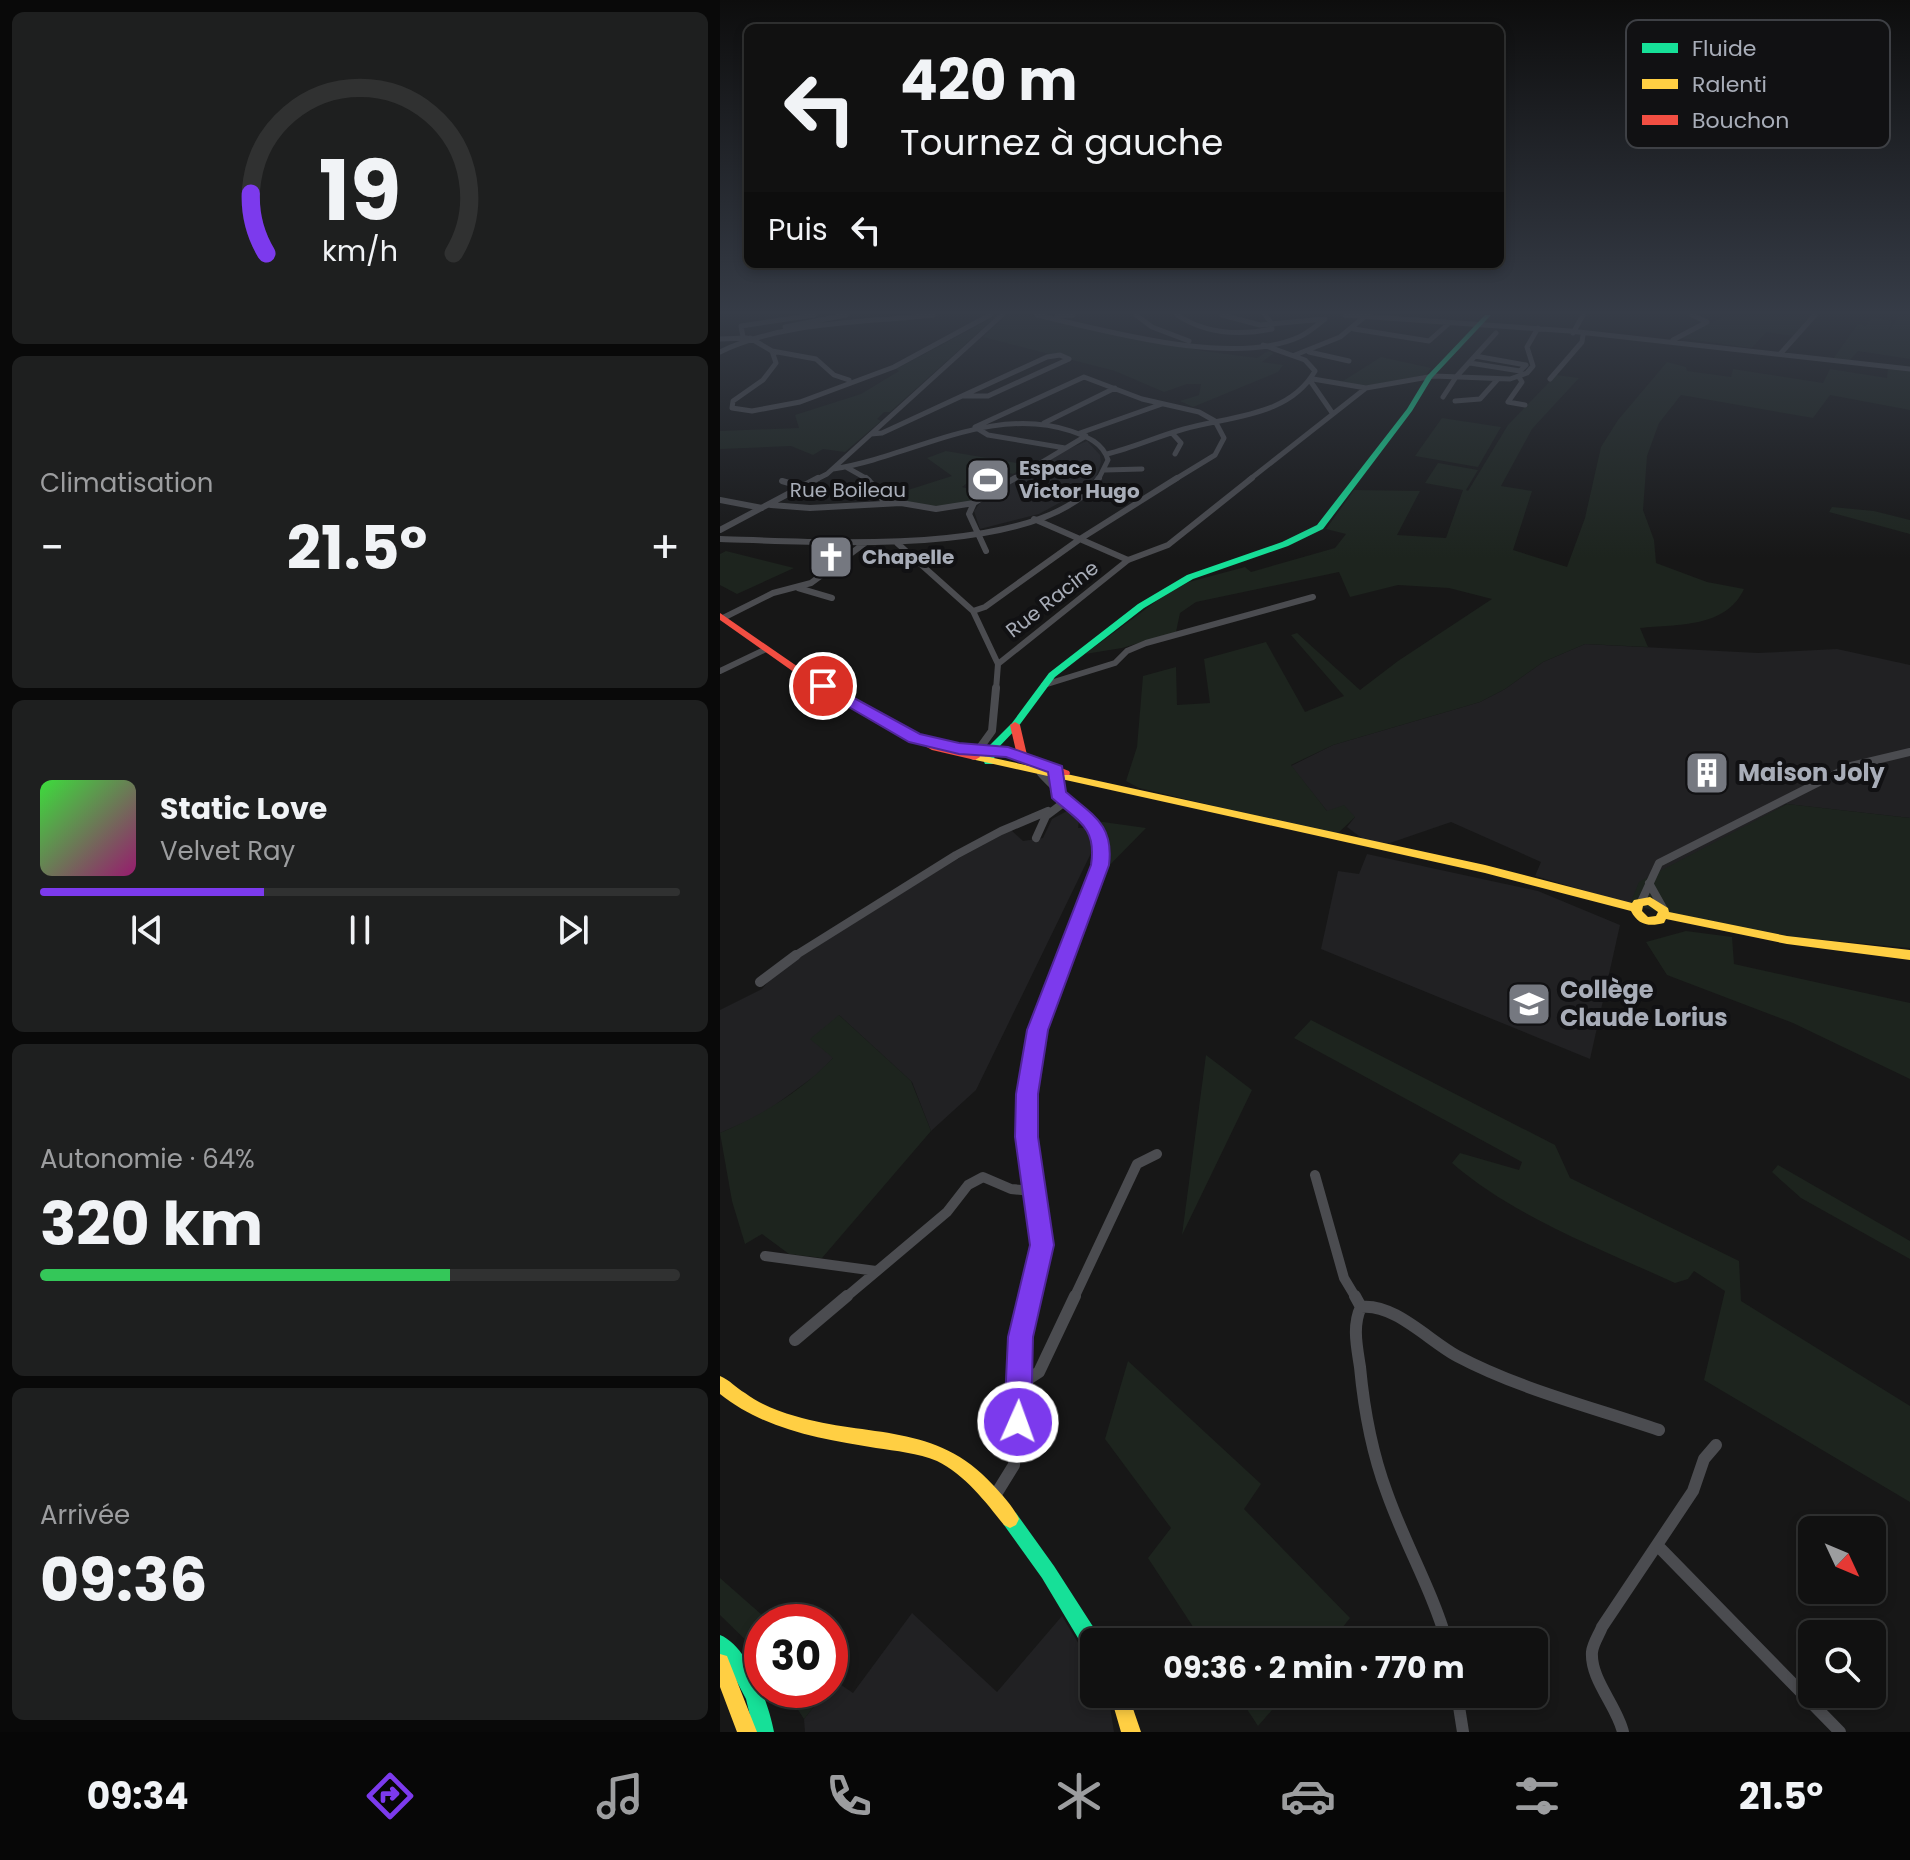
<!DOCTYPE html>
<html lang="fr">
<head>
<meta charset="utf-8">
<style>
	:root { --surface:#111; --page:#1e1f1f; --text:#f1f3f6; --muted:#9c9d9f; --line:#303131; --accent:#7c3aed }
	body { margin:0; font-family:Poppins,sans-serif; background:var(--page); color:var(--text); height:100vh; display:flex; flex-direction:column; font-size:30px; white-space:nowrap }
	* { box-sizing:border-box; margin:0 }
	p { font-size:26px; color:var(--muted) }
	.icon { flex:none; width:44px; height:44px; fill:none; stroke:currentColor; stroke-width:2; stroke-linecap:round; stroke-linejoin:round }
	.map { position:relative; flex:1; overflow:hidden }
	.details { display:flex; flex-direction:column; gap:12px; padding:12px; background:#090909; width:720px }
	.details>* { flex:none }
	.top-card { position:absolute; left:24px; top:24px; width:760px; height:244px; border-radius:12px; box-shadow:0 4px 12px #0003,0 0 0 2px var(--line); background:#111; color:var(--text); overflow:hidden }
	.needle { width:52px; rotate:134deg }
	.fabs { position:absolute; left:1078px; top:1516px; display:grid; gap:16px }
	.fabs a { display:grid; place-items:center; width:88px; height:88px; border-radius:12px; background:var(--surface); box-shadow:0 4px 12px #0003,0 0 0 2px var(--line); font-size:40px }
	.speed { position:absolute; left:24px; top:1604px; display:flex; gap:16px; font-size:40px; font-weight:700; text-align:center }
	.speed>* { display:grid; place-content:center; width:104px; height:104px; border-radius:50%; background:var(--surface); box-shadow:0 4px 12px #0003,0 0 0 2px var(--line); line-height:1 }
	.speed .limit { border:12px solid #d22; background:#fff; color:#111 }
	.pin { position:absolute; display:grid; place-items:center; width:68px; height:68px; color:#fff; margin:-34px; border:4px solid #fff; border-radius:50%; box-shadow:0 2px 8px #0007 }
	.me { position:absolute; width:88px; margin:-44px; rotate:2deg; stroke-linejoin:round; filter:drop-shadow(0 0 6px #0008) }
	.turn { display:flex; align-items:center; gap:28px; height:168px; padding:0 24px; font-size:36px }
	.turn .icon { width:104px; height:104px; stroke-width:2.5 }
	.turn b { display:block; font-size:56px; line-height:68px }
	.then { display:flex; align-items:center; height:76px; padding:0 24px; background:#0003; gap:16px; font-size:30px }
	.big { font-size:60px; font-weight:700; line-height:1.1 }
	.details .card { flex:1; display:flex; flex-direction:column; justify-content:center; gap:12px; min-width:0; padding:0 28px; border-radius:12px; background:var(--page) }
	.details .dial { align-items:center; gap:0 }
	.dial svg { height:208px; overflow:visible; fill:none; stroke:var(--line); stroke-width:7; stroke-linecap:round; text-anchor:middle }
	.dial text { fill:var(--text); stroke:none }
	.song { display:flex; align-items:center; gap:24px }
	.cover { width:96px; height:96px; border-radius:12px; background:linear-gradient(135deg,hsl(120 70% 55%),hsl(320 70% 35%)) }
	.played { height:8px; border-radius:4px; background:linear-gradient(90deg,var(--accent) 35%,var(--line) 35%) }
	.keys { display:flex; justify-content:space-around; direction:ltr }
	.heat { display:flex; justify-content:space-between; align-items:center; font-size:44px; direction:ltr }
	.charge { height:12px; border-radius:6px; background:linear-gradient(90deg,#34c759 64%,var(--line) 0) }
	.trip { position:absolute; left:360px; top:1628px; width:468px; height:80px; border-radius:12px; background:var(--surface); box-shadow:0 4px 12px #0003,0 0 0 2px var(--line); font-weight:700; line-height:80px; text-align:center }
	.tab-bar { display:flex; height:128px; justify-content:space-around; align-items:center; background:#070707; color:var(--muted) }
	.tab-bar .icon { width:56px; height:56px }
	.tab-bar .active { color:var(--accent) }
	.tab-bar b { font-size:36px; color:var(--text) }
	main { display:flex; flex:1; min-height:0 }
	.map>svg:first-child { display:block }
	.built { fill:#212123 }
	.green { fill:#1d241e }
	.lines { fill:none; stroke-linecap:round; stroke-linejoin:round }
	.street-far4 { stroke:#4b4c50; stroke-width:5 }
	.street-far3 { stroke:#4b4c50; stroke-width:6 }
	.street-far2 { stroke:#4b4c50; stroke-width:8 }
	.street-far1 { stroke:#4b4c50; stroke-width:10 }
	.street { stroke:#4b4c50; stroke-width:12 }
	.fast { fill:#16e098; fill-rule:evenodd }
	.slow { fill:#ffcf43; fill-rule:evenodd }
	.jam { fill:#f24e42; fill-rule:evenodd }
	.route { fill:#7c3aed; stroke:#51269a; stroke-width:2 }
	.labels { text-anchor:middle; stroke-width:8; stroke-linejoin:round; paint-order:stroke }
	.far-poi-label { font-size:20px; font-weight:bold; fill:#a8adb8; stroke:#111113; text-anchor:start }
	.far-street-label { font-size:20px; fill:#a8adb8; stroke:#111113 }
	.poi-label { font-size:24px; font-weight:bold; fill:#a8adb8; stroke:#111113; text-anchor:start }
	.key { fill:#111113; stroke:#3e4045; stroke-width:2 }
	.key-label { font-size:22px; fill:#a8adb8 }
</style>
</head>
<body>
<main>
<section class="details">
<div class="card dial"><svg viewBox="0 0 100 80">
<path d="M14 69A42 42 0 1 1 86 69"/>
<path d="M14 69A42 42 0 0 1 8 46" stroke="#7c3aed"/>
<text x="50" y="56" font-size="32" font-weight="700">19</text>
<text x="50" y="72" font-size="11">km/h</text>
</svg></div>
<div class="card"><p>Climatisation</p>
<div class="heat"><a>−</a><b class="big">21.5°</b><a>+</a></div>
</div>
<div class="card">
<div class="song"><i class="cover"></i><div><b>Static Love</b><p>Velvet Ray</p></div></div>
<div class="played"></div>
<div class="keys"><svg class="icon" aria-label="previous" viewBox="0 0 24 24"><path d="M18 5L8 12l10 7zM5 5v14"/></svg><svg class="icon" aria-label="pause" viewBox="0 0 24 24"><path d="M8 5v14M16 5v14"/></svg><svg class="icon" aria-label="next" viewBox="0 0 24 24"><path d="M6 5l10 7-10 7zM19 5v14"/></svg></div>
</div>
<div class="card"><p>Autonomie · 64%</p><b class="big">320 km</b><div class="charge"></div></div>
<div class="card"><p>Arrivée</p><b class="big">09:36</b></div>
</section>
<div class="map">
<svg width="1190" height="1732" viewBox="0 0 1190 1732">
	<rect width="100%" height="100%" fill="#171717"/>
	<!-- built -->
	<path class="built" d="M367,441l13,14 1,7 -5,15 -15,14 -42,23 -59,15 -6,-18 6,-8 86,-53z
		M865,644l173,9 79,-4 73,16v153l-124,-14 -156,100 -95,-28 6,-14 -90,-40 -61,21 -23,-1 -20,-15 8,-10 -28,-6 -36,-45 42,-21 147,-43 25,-13 38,-27z
		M347,811l12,10 -1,7h10l6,19 -118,243 -45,41 -19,-49 -73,-67 -6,43 -14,15 -59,43 -40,17v-123l42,-21 12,-14 35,-25 150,-92 52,-28 12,11 20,-3 9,-19z
		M647,854l171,37 82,34 -30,134 -269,-110 17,-78 21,3z
		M192,1613l85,79 65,-76 32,53v25h14l6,38h-309l-1,-13 23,-29h3l4,-10 19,13z"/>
	<!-- green -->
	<path class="green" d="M278,315l-108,97h-6l-7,7 4,2 -36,31 -22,-3 -10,6 -22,-9 -71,3v-18l79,-3 -4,-13 66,-21 38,-23 -3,-2z
		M287,315h23l173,36 54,7 11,-7 6,2 -12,9 21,3 -5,7 -85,35 -13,-6 19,-6 2,-11h-14l-23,8 -49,-21 -132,-34z
		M1007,315h89l-24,21 -26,-4 -14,16 -73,-10z
		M1180,315h10v44l-52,-8 -9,10 -16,-2 25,-35 8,2 5,-9 21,4 -3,9z
		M661,357l50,11 -5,7 -61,11 -48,-8 26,3z
		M947,362l19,5 1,4 44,6 2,-8 90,14 7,-14 57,9 1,-10 22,3v39l-80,-15 -17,23 -132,-23 -22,28 -12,33 -4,54 11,30 2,23 51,19 37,7c-18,39 -66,35 -104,39l8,19 -63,-3 -42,18 -38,27 -25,13 -147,43 -42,20 36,46 17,-6 11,12 -19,18 -197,-47 -13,-7 11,-34 6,-71 33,-9 1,38 33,-2 -6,-44 62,-17 39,70 39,-16 -53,-61 6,-2 63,57 38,-29 94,-62 -43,-11 -51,-3 -48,12 -11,-25 -143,30 -16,11 -4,19 -54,16 -37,6 81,-60 23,-12 56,-15 6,5 84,-24 11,-14 -20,-5 28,-39 66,1 -23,44 49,3 17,-48 -38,-7 13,-20 40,7 -12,20 2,1 40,-66 48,-50 23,3 -47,51 -31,57 31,5 -19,59 54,17 18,-49 16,-71 17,-27z
		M722,418l59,9 -23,40 -63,-11z
		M226,451l83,14 -16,9c-27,-8 -32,0 -51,13l20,6c-24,24 -63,8 -92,8l-4,-4 66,-21 -25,-18z
		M1112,507l42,4 36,9v14l-81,-22z
		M6,551l68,17 -57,26 -17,-9v-31z
		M1067,804l123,14v130l-179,-17 -101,-27 9,-22z
		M376,821l50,7 -45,46c9,-23 10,-34 -5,-53z
		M966,931l46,6 2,27 176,39v76l-117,-56 -126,-48 -21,-33z
		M119,1015l72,66 20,50 -109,127 -33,-4 -27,-20 -17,10 -13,-43 -12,-68c43,-18 81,-42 113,-75l-23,-19z
		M591,1020l244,125 15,33 169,83 2,40 169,105v96l-206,-122 21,-89 -31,-20 -6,8 -13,4c-76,-35 -159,-65 -223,-120l8,-10 59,17 3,-8 -228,-124z
		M486,1055l46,35 -70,145z
		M1058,1165l132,76v18l-109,-61 -29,-26z
		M408,1361l133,123 -17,25 106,109 -19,24h-128l-55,-84 23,-30 -66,-89z
		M0,1578l50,44h-8v34l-42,-41z
		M65,1690h42l-23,29z
		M517,1694h49l-28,32z"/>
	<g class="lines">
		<!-- street-far4 -->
		<path class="street-far4" d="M317,315c70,16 195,52 262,22 9,-4 18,-12 26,-18
			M416,315l16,12 37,14
			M457,315c29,19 61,21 95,14
			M502,315l38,10 65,-6
			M545,315l8,10
			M625,315l225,16 340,38
			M337,316l16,-1
			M65,327l61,-12
			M634,329l75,12 18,-16
			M853,333l10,-18
			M23,337l-2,-11 73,-11
			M30,338l22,13 44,8 18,16 15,5
			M0,339l27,-1
			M953,340l34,-18 -15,-7
			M52,351l4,12 -13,17 -30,21 -1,7 20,3 48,-9 94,-35 96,-52
			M0,352c64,-31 143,-29 213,-37
			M589,352l40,9
			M1061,353l34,-38
			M340,355l9,4 -81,37h-26l85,-39z
			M575,355l45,-18 23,-19
			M750,363l50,8 6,-6 -51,-9
			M799,377l3,5 -14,20 17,3
			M593,379l53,9
			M830,379l32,-37 1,-7
			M591,382l22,32
			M723,397l13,-20 40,-44
			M735,401l25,-2 17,-19
			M324,423l71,-35
			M360,433l82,-29
			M452,433l9,10 -6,11
			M151,434l11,-1 80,-37
			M345,448l-77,-13 -13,-8 109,-50 58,22 57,13 16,9 9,17 -9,17 -41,25
			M387,454c26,-6 51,-18 77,-25 45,-13 105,-12 131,-58l-10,-11 -42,-15
			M126,467l23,13
			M113,469c79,-12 157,-65 238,-38 17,6 32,12 37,29l-10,20
			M385,470l37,-1
			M95,480l12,-6 175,-159
			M292,480l74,-44
			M529,480l117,-92 68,-12 76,3 17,-6 6,-7 -6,-19 11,-19"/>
		<!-- street-far3 -->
		<path class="street-far3" d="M146,478l12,12 6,13
			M62,481l21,6
			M366,494h32
			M0,500l42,8
			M254,503l-5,11 17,37
			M51,505l39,3 91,-5 35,6 38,-6 41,-25
			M314,519l94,41
			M0,530l98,-52
			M0,539c87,2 325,21 379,-61
			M177,543l76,68 25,53 -2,26
			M78,588l34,10
			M253,611l12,-4 95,-68 97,-61
			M3,618l50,-25 38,-10 54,-40
			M278,664l130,-104 40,-15 84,-67
			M0,671l46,-22
			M324,685l71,-22 12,-12 19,-8 167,-46"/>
		<!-- street-far2 -->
		<path class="street-far2" d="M259,749l13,-18 4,-43
			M321,773c22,25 56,45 62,80l-38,104
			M316,838l10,-22 20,-15
			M929,883l14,25
			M921,902l18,-39 192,-97 59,-14
			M73,957l163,-102 45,-24 47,-20"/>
		<!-- street-far1 -->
		<path class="street-far1" d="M40,982l36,-27
			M595,1175l29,103 12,20
			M45,1256l111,15
			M125,1298l102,-86 21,-27 15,-8 28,12 22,2
			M310,1298l12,-53 -15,-108v-43l11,-64 27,-75
			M354,1298l63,-134 20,-10"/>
		<!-- street -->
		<path class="street" d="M635,1296l6,11c-9,19 -4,40 -1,60 4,43 12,86 27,126 18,51 45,97 60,149
			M641,1307c33,-4 67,33 96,49 62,33 135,51 202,74
			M75,1340l52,-44
			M299,1385l20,-13 36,-76
			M273,1499l21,-34 7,-128 9,-41
			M937,1545l183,187
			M737,1694l6,38
			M903,1732c-6,-26 -33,-53 -31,-80 1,-9 7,-17 10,-25l91,-136 11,-32 12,-14"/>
		<!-- fast -->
		<path class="fast" d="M765,315h6l-59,63 -20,33 -89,118 -35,17 -95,33 -49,29 -89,69 -37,50 -22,23 -3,14h-8l-1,-2 4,-15 24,-24 37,-50 89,-69 49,-29 95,-33 35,-17 90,-116 20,-33z
			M290,1510l6,3 38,53 47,73 1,3h-8v13l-7,-2 -45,-75 -38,-53 -3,-6 3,-6z
			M0,1635c28,11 49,69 54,97h-20l-8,-33 -10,-19 -16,-22z"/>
		<!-- slow -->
		<path class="slow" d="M255,754l510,111 147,38 2,-3 16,-3 18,11 1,4 118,24 123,14v10l-123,-16 -121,-25 -2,4c-15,4 -26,2 -33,-12l-146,-38 -514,-114 -1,-2zM928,905l10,7 -2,4 -8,1 -6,-6 1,-5z
			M0,1376c10,4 16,12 25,17 15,11 32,18 50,23 74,22 141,6 198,69 9,10 20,21 26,34l-3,6 -6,3 -6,-3c-19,-24 -39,-50 -67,-64 -19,-8 -41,-10 -61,-13 -55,-9 -111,-18 -156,-54z
			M0,1654l7,2 30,76h-20l-17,-45z
			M390,1694h18l13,38h-20z"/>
		<!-- jam -->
		<path class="jam" d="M0,613l84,58 134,75 11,2 5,-3 54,4 8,2 -6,-26 5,-3 5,3 7,30 42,16 1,2 -1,2h-8l-54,-20 -40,-3 12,3 1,2 -5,3 -43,-10 -134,-75 -78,-55z"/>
	</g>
	<!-- sky -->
	<linearGradient id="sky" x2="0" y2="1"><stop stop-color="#0d0d0d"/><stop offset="0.56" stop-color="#363c47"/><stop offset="1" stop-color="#363c47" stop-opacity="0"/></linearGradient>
	<rect width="1190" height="558" fill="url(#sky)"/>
	<!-- route -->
	<path class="route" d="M103,681l97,53 39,9 49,4 54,19 4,26c28,24 48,33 43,73l-61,165 -10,64v43l16,108 -21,92 -2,85 -4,10 -9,4 -10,-4 -4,-10 4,-85 22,-92 -15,-108 1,-43 11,-64 64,-165c6,-38 -13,-44 -39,-67l-4,-26 -42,-15 -47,-3 -50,-12 -91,-53 -2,-3z"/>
	<!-- icons -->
	<defs>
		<g id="stadium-square" transform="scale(2.3)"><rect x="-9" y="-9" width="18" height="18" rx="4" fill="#757880" stroke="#111113"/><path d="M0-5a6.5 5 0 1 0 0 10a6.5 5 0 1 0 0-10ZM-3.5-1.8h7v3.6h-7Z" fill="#fff"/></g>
		<g id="church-square" transform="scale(2.3)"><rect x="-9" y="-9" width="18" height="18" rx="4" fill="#757880" stroke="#111113"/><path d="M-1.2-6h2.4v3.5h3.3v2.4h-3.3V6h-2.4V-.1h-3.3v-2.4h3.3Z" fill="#fff"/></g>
		<g id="building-square" transform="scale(2.3)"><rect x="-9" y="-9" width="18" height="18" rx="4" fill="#757880" stroke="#111113"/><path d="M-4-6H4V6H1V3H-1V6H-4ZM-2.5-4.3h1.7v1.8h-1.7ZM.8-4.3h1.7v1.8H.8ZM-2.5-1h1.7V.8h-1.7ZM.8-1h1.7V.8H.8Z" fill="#fff"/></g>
		<g id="school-square" transform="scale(2.3)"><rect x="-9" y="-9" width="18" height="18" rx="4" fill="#757880" stroke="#111113"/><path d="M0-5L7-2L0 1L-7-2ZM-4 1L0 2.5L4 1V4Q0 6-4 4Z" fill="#fff"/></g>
	</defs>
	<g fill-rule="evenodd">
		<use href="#stadium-square" x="268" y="480"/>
		<use href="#church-square" x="111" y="557"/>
		<use href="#building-square" x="987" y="773"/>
		<use href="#school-square" x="809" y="1004"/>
	</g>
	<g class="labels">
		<!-- far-poi labels -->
		<g class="far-poi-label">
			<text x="299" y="475">Espace<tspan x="299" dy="23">Victor Hugo</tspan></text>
			<text x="142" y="564">Chapelle</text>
		</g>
		<!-- far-street labels -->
		<g class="far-street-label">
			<text x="128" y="497">Rue Boileau</text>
			<text transform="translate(332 599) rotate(-38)" y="7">Rue Racine</text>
		</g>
		<!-- poi labels -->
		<g class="poi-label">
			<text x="1018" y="781">Maison Joly</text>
			<text x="840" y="998">Collège<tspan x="840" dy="28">Claude Lorius</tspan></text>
		</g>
	</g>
	<!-- legend -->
	<rect x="906" y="20" width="264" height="128" rx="12" class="key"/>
	<rect x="922" y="43" width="36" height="10" fill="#16e098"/>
	<rect x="922" y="79" width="36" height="10" fill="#ffcf43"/>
	<rect x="922" y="115" width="36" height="10" fill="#f24e42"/>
	<g class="key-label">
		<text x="972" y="56">Fluide</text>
		<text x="972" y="92">Ralenti</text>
		<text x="972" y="128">Bouchon</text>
	</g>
</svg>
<div class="fabs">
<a><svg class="needle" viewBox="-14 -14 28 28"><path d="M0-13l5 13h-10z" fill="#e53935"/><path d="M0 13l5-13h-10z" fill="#9c9d9f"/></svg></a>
<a><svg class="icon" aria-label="search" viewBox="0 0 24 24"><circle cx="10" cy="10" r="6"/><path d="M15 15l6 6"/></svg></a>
</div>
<div class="speed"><div class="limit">30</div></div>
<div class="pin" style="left:103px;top:686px;background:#d93025"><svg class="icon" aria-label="arrive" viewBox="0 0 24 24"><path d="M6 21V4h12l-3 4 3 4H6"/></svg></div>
<svg class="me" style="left:298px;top:1422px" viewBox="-20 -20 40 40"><circle r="17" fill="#7c3aed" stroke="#fff" stroke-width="3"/><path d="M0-11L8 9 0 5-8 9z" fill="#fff"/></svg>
<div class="trip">09:36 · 2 min · 770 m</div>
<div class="top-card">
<div class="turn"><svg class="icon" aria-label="left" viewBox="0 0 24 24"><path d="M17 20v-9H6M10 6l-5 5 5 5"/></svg><div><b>420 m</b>Tournez à gauche</div></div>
<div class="then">Puis<svg class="icon" aria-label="left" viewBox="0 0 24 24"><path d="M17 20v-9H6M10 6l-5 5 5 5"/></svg></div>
</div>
</div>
</main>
<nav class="tab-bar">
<b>09:34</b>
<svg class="icon active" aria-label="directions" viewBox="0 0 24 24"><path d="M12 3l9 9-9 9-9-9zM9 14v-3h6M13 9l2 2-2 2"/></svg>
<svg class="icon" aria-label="music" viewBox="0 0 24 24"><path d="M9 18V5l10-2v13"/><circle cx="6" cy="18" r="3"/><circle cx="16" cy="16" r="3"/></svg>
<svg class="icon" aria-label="phone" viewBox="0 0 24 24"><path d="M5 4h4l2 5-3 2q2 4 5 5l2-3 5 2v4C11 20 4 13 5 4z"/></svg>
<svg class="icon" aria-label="climate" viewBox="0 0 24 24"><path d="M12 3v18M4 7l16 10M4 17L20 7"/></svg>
<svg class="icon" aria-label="car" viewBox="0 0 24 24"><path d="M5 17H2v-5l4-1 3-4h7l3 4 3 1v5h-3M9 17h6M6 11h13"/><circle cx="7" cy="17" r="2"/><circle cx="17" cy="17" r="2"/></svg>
<svg class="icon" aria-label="filters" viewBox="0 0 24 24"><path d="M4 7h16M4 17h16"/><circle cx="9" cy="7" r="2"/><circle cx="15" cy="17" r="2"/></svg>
<b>21.5°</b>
</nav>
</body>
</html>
